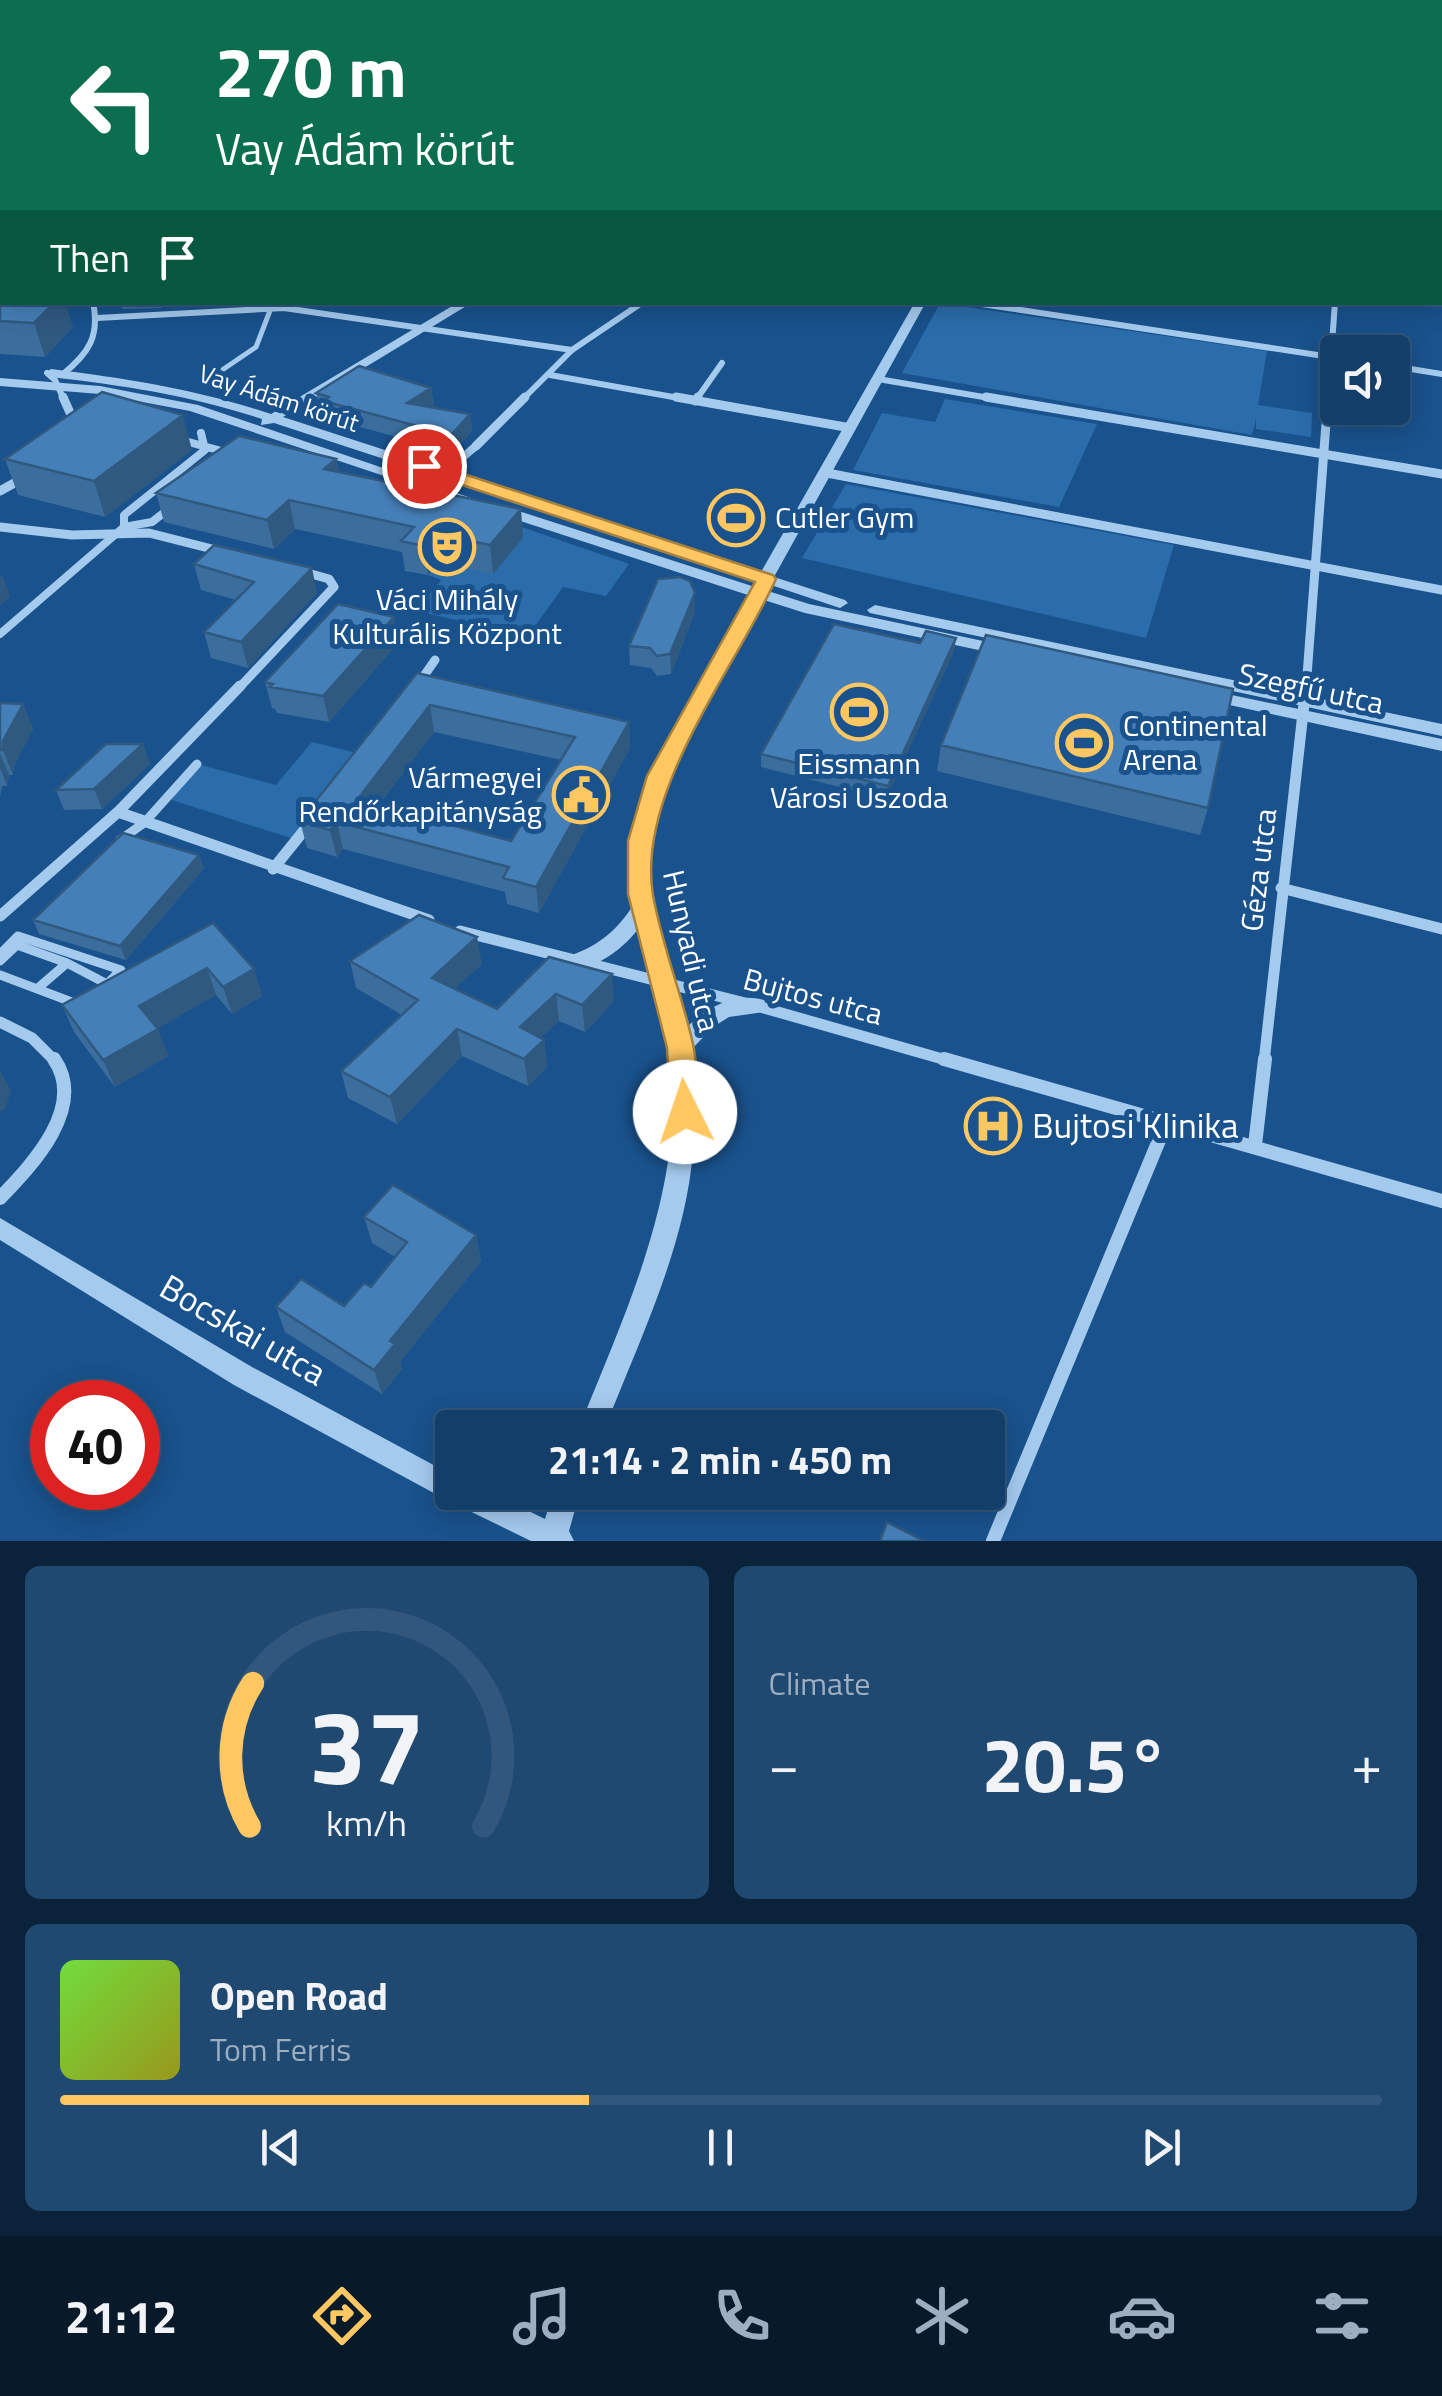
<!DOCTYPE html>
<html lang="en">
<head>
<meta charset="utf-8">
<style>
	:root { --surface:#133e69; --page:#204971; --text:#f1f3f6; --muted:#9daec0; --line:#32577d; --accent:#ffc761 }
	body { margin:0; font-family:"Titillium Web",sans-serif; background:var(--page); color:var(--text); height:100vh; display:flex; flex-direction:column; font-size:38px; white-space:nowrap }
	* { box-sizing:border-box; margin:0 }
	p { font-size:32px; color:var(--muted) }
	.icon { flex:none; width:55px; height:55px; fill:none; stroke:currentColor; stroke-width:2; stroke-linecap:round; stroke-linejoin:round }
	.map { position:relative; height:1541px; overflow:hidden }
	.panel { display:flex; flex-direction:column; gap:25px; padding:25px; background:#0a223a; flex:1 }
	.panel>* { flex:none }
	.banner { position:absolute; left:0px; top:0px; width:1442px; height:305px; box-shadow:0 5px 25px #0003,0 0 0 2px var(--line); background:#0b6e4f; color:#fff; overflow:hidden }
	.buttons { position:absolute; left:1320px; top:335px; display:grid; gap:20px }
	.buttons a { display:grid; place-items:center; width:90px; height:90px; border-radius:10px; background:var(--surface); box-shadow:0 5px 25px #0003,0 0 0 2px var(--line); font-size:50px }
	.speed { position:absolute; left:30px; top:1380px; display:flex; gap:20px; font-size:50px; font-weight:700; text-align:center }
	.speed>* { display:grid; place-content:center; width:130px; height:130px; border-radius:50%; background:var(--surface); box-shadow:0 5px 25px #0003,0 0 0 2px var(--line); line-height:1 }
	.speed .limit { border:15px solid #d22; background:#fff; color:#111 }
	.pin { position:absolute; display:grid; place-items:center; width:85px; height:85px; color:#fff; margin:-42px; border:5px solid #fff; border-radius:50%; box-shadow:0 2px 10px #0007 }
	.me { position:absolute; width:110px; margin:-55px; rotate:356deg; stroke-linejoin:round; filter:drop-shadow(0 0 8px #0008) }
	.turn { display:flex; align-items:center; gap:35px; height:210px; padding:0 50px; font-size:45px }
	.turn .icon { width:130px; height:130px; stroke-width:2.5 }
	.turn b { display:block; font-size:70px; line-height:85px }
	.then { display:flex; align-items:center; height:95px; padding:0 50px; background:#0003; gap:20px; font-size:38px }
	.big { font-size:75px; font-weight:700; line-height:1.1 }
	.panel .card { flex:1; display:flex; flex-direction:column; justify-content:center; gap:15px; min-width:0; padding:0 35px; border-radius:15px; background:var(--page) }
	.panel .dial { align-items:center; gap:0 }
	.dial svg { height:260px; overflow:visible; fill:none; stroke:var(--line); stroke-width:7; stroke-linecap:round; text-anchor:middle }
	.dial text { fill:var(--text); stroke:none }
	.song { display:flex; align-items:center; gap:30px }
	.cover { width:120px; height:120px; border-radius:15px; background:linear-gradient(135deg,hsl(100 70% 55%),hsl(60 70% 35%)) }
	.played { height:10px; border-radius:5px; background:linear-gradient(90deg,var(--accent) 40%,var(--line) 40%) }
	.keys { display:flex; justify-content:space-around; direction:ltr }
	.heat { display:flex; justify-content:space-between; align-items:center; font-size:55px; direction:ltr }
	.panel .tiles { flex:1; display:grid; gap:25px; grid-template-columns:1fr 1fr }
	.card:last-child { grid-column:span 2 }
	.trip { position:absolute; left:435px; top:1410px; width:570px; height:100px; border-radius:10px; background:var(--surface); box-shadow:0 5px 25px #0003,0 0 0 2px var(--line); font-weight:700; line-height:100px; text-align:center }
	.dock { display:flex; height:160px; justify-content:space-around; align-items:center; background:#08192a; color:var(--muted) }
	.dock .icon { width:70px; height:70px }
	.dock .on { color:var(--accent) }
	.dock b { font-size:45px; color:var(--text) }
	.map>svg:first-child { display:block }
	.green { fill:#2b6daa }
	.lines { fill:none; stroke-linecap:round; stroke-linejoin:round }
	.pedestrian-far2 { stroke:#a4caee; stroke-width:5 }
	.pedestrian-far1 { stroke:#a4caee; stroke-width:8 }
	.pedestrian { stroke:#a4caee; stroke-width:9 }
	.minor-far4 { stroke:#a4caee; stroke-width:5 }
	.minor-far3 { stroke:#a4caee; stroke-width:6 }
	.minor-far2 { stroke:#a4caee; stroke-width:9 }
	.minor-far1 { stroke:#a4caee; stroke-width:11 }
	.minor { stroke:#a4caee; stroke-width:14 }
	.tertiary { fill:#a4caee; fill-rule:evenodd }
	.primary { fill:#ebf4ff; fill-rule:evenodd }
	.wall { fill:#3b6d9d; fill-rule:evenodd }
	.shaded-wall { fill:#305980 }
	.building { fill:#457fb7; stroke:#305980; stroke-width:2.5; fill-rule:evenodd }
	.route { fill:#ffc761; stroke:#a6813f; stroke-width:2.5 }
	.labels { text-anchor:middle; stroke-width:10; stroke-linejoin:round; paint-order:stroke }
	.far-street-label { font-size:25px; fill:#fff; stroke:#19528c }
	.poi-label { font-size:30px; fill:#fff; stroke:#19528c; text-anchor:start }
	.street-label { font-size:30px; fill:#fff; stroke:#19528c }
	.near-poi-label { font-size:35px; fill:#fff; stroke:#19528c; text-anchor:start }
	.near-street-label { font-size:35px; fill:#fff; stroke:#19528c }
</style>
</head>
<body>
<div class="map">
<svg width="1442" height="1541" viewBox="0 0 1442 1541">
	<rect width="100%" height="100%" fill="#19528c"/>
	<!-- green -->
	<path class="green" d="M940,303l327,48 -9,54 54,8 -1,24 -55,-8v-10l-4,16 -350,-62z
		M945,399l152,25 -38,83 -206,-37 29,-57 53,9z
		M846,484l328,61 -28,93 -344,-80z
		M467,508l162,56 -23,32 -43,-9 -35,49 -112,-25 25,-31 -13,-5 11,-12z
		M312,742l53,13 -68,85 -125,-40 1,-8 24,-28 79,21z"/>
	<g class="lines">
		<!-- pedestrian-far2 -->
		<path class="pedestrian-far2" d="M203,383l53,-36 15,-39"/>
		<!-- pedestrian-far1 -->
		<path class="pedestrian-far1" d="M181,440l48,13
			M456,463l20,-17
			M124,527l28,-5 19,-15
			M124,527v-12l81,-65 -4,-17
			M0,634l124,-107"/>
		<!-- pedestrian -->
		<path class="pedestrian" d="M120,840l24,-17 53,-59
			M0,954l18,-18 103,34 -12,12
			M0,961l17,-16 50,18 40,21 7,-3
			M0,975l77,29
			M38,988l29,-25"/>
		<!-- minor-far4 -->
		<path class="minor-far4" d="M436,0l41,2
			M640,0l20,2
			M139,2l5,-2
			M273,2l4,-2
			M1344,2l12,-2"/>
		<!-- minor-far3 -->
		<path class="minor-far3" d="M968,302l369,56
			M97,318l187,-10 288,42
			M1392,366l50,8
			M47,373l8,7 9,20
			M63,374c26,-21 37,-38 30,-72
			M550,375l140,25
			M878,379l123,21
			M522,400l50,-50 71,-48
			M696,400l26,-37
			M1328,400l7,-98"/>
		<!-- minor-far2 -->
		<path class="minor-far2" d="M63,397l12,27
			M676,397l175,31
			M986,397l456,77
			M695,401l3,-4
			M476,446l49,-49
			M827,473l615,117
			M0,491l25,-14
			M0,527l72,8 77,-2 71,18
			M419,683l16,-23
			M238,689l96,-102 -5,-8 -25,-7
			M1306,689l22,-292"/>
		<!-- minor-far1 -->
		<path class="minor-far1" d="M118,812l311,108
			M273,869l37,-46
			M1281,888l161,41
			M0,916l118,-104 122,-126
			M460,931l297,75 196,56
			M0,1022l32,16 24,24
			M1264,1062l42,-376"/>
		<!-- minor -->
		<path class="minor" d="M944,1059l498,142
			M1255,1145l10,-86
			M0,1198c33,-34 87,-91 54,-139
			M993,1541l174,-420"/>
		<!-- tertiary -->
		<path class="tertiary" d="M2,177v7l-2,1v-7z
			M459,302h14l-190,115 478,155 154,-270h11l-152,275 71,23 3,3 -8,5 -69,-23 -3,6 41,13 193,41 8,5 -8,5 -197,-42 -41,-13c-42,94 -125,176 -114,286 5,48 25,94 37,141 20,-20 48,-35 77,-27l3,6 -3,6 -35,5 -16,10 -22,23c4,33 5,66 2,100 -7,96 -53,188 -88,278h-26c49,-122 106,-240 92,-375 -5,-42 -22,-84 -32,-125 -16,21 -46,45 -73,39l-3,-5 3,-5c31,-10 50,-25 68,-53 -22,-120 71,-208 117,-308l-258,-84 -2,-3 7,-4 5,1 252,81 2,-6 -483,-158 -13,2 1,-6c-74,-24 -135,-33 -211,-42l-6,-4 6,-4c79,10 144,20 220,45z
			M0,378l100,8 98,19 282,96 -7,4 -5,-1 -278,-93 -90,-17 -100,-8z
			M875,605l567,119v12l-572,-123 -3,-3z
			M1208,690l234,49v12l-240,-52 -2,-4z
			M0,1218l252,149 200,108v17h38l55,27 8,-27h27l-11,39 5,10h-43l-88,-43 -209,-113 -234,-145z"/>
		<!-- primary -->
		<path class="primary" d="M771,0h23l2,2h-23z
			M1440,191h2v9h-2z"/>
	</g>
	<!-- wall -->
	<path class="wall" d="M1039,0h78v2h-78z
		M0,291l73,36 -28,30 -45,-3z
		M120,302h41l1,6 -40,1z
		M431,388l3,17 -4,2 40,7 2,17 -19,21 -127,-34 -1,-7 -5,-1 -4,-17z
		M192,450l-87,67 -87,-22 -13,-36z
		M336,459l3,13 184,66 -30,36 -54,-11 -11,12 -23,-4 -3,-19 -107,-23 -21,20 -110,-27 -8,-29z
		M194,564l123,29 -69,75 -37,-10 -7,-26 32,-32 -35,-10z
		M695,593v19l-24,62 -14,2 -6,-8 -21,-3 -1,-19z
		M394,617l4,26 -69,79 -52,-9 -2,-4 -3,-1 -7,-26z
		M920,643l34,8 -68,148 -125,-32v-13z
		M417,673l212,49 1,26 -91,165 -32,-9 -2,-12 -162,-43 -6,8 -30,-9 -7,-27zM434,732l127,28 -50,81 -132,-36z
		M0,703l23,1 10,25 -19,37 -1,9h-4l-2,11h-5l-2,11z
		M143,744l7,20 -48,45 -38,1 -8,-20z
		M941,745l267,63 -8,27 -263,-64z
		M199,855l5,13 -78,92 -87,-26 -6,-14z
		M213,923l41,46 8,27 -30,18 -16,-19 -59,33 11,28 -53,31 -41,-55 -12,-27z
		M549,957l65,44 -29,31 -26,-11 -19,17 4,2 3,27 -19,19 -66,-30 -65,68 -49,-26 -7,-27 61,-56 -46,-27 -6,-27 132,3 -27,24 42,21z
		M364,1217l112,18 5,26 -81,101 2,7 -20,25 -97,-62 -9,-25 68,-1 27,-19 24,-30 -23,-14z"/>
	<!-- shaded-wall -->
	<path class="shaded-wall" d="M55,302h10l8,25 -28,30 -11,-34z
		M431,388l3,17 -25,15 -2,-17z
		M470,414l2,17 -19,21 -2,-17z
		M183,415l9,35 -87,67 -11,-36z
		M336,459l6,28 -18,-18z
		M289,500l6,29 -21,20 -7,-29z
		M521,509l2,29 -30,36 -3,-29z
		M435,534l4,29 -11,12 -5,-29z
		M312,568l5,25 -69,75 -7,-26z
		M2,575l8,21 -10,10v-29z
		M695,593v19l-24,62 -1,-20z
		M394,617l4,26 -69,79 -6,-26z
		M956,638l-2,13 -68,148 2,-13z
		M23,704l10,25 -19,37 -1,9 -10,-25v-9z
		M430,705l4,27 -71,94 -6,-26z
		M629,722l1,26 -91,165 -3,-26z
		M143,744l7,20 -48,45 -8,-20z
		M0,754l9,21 -2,11 -7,-18z
		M337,822l6,27 -6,8 -7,-27z
		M199,855l5,13 -78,92 -6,-14z
		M477,937l5,27 -44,40 -6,-26z
		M207,968l9,27 -66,38 -11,-27z
		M254,969l8,27 -30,18 -9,-27z
		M612,974l2,27 -29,31 -3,-27z
		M556,994l3,27 -36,33 -3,-27z
		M158,1029l10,27 -53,31 -12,-27z
		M457,1029l5,27 -65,68 -7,-27z
		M544,1040l3,27 -19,19 -4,-27z
		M0,1070l11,21 -6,18 -5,3z
		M476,1235l5,26 -81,101 2,7 -20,25 -8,-24 16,-29z"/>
	<!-- building -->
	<path class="building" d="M2,290v12h53l-21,21 -34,-2v-30z
		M359,366l72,22 -24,15 63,11 -19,21 -128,-34 6,-4 -13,-4z
		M102,392l81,23 -89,66 -89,-22z
		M239,436l97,23 -12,10 197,40 -31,36 -55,-11 -12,12 -22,-5 13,-14 -125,-27 -22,20 -111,-27z
		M214,545l98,23 -71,74 -37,-10 50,-50 -60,-18z
		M680,577l10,4 5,12 -25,61 -13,2 -7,-8 -21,-2 29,-67z
		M338,604l56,13 -71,79 -53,-9 3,-3 -8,-2z
		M834,624l86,19 6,-12 30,7 -68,148 -127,-32z
		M986,635l247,54 -25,119 -267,-63z
		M417,673l212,49 -93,165 -33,-9 6,-11 -172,-45 -7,8 -30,-9zM430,705l145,32 -64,104 -154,-41z
		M0,703l23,1 -20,37v9h-3z
		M106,744h37l-49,45 -38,1z
		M123,833l76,22 -79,91 -87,-26z
		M419,915l58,22 -45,41 65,31 52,-52 63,17 -30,31 -26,-11 -36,33 24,13 -20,19 -67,-30 -67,68 -49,-26 77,-71 -68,-39z
		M213,923l41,46 -31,18 -16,-19 -68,38 19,23 -55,31 -41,-55z
		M393,1185l83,50 -86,106 5,3 -21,26 -98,-63 25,-28 43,27 20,-23 7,4 36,-45 -43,-25z
		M887,1522l37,19h-44z"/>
	<!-- route -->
	<path class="route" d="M424,461l349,114 3,4c-42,92 -140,213 -123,316 9,51 29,99 40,149 5,22 4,46 6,68l-4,9 -10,3 -10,-3 -4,-9 -4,-64 -39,-154v-53l19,-65 108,-194 -338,-112v-7z"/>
	<!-- icons -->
	<defs>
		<g id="stadium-ring" transform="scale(2.875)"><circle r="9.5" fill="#19528c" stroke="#ffc761" stroke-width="1.5"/><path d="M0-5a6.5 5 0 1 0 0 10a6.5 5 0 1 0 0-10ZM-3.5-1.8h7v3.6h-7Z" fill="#ffc761"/></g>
		<g id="theatre-ring" transform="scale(2.875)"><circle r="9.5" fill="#19528c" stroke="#ffc761" stroke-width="1.5"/><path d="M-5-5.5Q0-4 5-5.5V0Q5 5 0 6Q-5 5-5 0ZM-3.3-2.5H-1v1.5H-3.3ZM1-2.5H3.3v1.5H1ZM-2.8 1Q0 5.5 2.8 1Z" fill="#ffc761"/></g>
		<g id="civic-ring" transform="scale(2.875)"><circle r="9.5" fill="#19528c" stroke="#ffc761" stroke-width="1.5"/><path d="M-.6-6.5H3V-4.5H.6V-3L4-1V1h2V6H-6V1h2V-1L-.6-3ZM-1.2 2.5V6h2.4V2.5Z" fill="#ffc761"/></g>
		<g id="hospital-ring" transform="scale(2.875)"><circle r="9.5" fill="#19528c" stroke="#ffc761" stroke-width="1.5"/><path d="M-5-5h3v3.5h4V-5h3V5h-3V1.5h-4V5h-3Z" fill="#ffc761"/></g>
	</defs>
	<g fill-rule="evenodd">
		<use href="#stadium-ring" x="736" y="518"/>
		<use href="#theatre-ring" x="447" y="547"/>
		<use href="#stadium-ring" x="859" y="712"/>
		<use href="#stadium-ring" x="1084" y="743"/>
		<use href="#civic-ring" x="581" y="795"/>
		<use href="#hospital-ring" x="993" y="1126"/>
	</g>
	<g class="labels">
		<!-- far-street labels -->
		<g class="far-street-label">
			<text transform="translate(279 398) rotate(18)" y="9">Vay Ádám körút</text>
		</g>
		<!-- poi labels -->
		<g class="poi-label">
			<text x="775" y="528">Cutler Gym</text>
			<text x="447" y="610" text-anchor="middle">Váci Mihály<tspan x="447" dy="34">Kulturális Központ</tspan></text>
			<text x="1123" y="736">Continental<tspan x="1123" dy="34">Arena</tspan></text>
			<text x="859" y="774" text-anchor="middle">Eissmann<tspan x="859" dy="34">Városi Uszoda</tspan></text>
			<text x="542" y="788" text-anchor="end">Vármegyei<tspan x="542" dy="34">Rendőrkapitányság</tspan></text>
		</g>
		<!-- street labels -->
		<g class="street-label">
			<text transform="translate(1311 689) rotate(12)" y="10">Szegfű utca</text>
			<text transform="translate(1259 870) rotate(-83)" y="10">Géza utca</text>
			<text transform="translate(691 951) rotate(77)" y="10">Hunyadi utca</text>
			<text transform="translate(813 997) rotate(15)" y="10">Bujtos utca</text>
		</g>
		<!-- near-poi labels -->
		<g class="near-poi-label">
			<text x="1032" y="1138">Bujtosi Klinika</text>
		</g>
		<!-- near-street labels -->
		<g class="near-street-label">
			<text transform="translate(243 1330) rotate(30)" y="12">Bocskai utca</text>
		</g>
	</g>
</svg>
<div class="buttons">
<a><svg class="icon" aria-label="sound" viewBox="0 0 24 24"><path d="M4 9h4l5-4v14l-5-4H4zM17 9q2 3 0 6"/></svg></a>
</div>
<div class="speed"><div class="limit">40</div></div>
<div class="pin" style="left:424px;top:466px;background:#d93025"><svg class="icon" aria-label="arrive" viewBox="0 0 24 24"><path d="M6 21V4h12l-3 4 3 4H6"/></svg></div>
<svg class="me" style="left:685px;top:1112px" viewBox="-20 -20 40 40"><circle r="19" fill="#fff"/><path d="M0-13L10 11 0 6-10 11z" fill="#ffc761"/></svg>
<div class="trip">21:14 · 2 min · 450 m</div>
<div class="banner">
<div class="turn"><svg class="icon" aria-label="left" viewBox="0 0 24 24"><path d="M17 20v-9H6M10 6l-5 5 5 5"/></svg><div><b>270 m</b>Vay Ádám körút</div></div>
<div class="then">Then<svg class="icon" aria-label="arrive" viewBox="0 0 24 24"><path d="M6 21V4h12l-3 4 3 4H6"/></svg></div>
</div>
</div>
<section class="panel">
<div class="tiles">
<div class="card dial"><svg viewBox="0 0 100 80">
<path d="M14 69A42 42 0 1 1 86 69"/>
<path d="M14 69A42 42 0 0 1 15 25" stroke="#ffc761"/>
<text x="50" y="56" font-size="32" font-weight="700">37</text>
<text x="50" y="72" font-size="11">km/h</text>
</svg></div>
<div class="card"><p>Climate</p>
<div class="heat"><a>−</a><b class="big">20.5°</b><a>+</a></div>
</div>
<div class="card">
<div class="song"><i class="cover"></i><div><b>Open Road</b><p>Tom Ferris</p></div></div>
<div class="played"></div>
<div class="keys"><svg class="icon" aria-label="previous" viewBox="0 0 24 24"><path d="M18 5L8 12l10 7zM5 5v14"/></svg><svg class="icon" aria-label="pause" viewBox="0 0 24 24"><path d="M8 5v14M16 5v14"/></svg><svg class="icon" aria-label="next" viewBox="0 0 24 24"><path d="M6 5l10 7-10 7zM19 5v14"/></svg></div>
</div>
</div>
</section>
<nav class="dock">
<b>21:12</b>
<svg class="icon on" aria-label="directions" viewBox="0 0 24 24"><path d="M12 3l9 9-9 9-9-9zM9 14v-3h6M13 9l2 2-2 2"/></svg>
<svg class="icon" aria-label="music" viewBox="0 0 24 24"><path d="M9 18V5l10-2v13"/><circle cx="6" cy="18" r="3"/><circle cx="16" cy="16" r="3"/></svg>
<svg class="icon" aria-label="phone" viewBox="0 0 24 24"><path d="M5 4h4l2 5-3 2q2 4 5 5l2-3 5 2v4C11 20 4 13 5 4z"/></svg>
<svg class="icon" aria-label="climate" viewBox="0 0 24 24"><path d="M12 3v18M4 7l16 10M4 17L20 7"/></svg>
<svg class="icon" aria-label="car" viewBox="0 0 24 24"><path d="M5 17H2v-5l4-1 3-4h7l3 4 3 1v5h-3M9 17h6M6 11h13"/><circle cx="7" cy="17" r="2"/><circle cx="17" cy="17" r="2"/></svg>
<svg class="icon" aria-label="filters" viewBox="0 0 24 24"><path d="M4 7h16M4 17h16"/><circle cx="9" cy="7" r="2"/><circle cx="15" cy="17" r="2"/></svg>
</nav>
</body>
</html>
